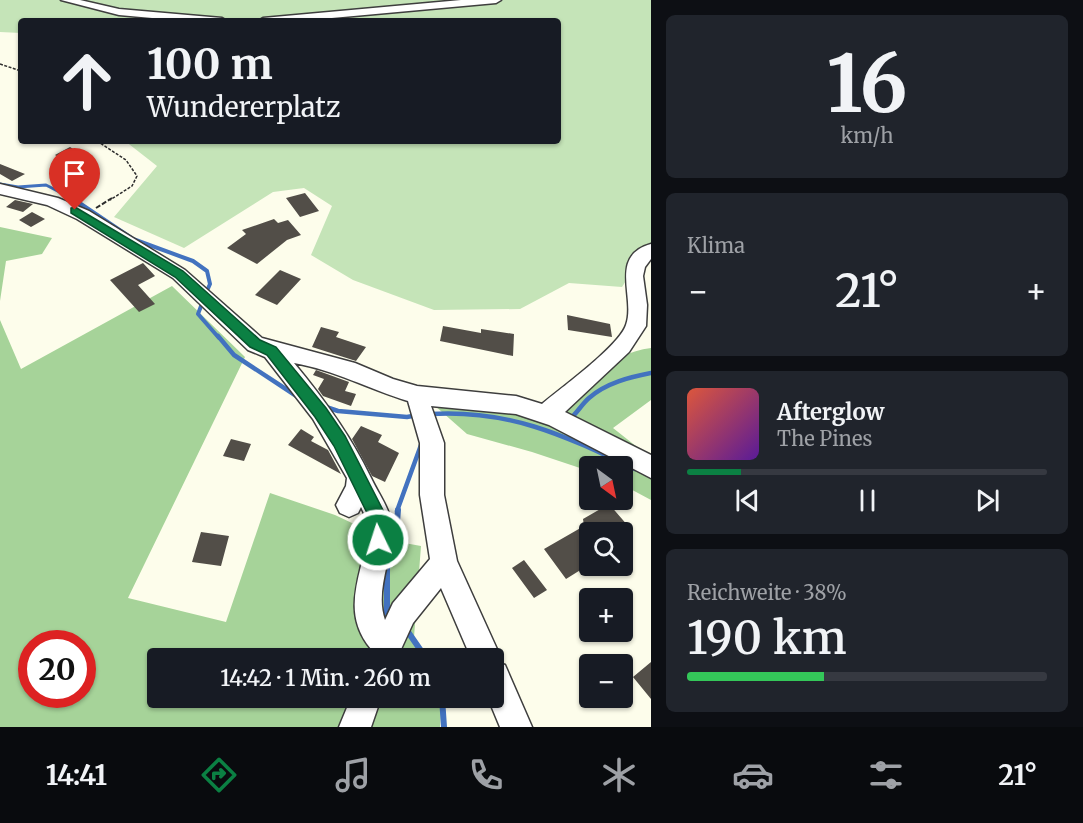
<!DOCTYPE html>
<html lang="de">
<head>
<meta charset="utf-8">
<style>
	:root { --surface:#171b24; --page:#20242c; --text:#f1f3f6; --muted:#9ea1a6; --line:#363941; --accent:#0b8043 }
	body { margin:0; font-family:Merriweather,serif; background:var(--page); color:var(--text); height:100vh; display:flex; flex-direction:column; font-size:22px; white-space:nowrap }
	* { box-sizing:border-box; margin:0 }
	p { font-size:20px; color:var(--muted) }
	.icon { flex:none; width:33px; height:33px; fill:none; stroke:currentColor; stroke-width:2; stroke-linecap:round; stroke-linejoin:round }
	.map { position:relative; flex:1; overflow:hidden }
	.sheet { display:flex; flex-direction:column; gap:15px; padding:15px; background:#0d0f14; width:432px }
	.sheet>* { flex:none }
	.banner { position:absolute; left:18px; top:18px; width:543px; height:126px; border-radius:6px; box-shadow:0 2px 4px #0004; background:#171b24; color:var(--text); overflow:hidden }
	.needle { width:39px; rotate:147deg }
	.buttons { position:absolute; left:579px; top:456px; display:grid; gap:12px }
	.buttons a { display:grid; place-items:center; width:54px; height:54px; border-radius:6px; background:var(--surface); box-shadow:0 2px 4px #0004; font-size:30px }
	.speed { position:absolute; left:18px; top:630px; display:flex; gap:12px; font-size:30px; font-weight:700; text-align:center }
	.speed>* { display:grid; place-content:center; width:78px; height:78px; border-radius:50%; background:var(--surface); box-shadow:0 2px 4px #0004; line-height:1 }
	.speed .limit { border:9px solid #d22; background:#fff; color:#111 }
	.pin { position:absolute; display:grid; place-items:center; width:51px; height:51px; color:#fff; margin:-62px -26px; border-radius:50% 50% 50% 0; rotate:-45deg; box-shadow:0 0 6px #0007 }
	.pin .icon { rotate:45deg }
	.me { position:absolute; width:66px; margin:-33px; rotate:356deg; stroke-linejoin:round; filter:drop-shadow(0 0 4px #0008) }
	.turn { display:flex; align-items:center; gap:21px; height:126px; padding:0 30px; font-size:27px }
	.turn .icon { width:78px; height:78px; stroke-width:2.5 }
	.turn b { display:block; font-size:42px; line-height:51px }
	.big { font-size:45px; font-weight:600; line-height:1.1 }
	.sheet .tile { flex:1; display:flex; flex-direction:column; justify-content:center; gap:9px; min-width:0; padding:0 21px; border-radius:9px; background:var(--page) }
	.sheet .dial { align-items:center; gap:0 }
	.dial b { font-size:78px; line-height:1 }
	.song { display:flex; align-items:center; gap:18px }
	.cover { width:72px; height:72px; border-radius:9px; background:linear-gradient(135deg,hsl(10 70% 55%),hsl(270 70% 35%)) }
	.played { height:6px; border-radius:3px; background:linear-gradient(90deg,var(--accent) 15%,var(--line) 15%) }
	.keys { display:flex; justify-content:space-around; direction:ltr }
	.heat { display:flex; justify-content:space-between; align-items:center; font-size:33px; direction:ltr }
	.charge { height:9px; border-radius:4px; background:linear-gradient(90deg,#34c759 38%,var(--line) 0) }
	.trip { position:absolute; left:147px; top:648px; width:357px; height:60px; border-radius:6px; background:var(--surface); box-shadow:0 2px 4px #0004; font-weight:600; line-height:60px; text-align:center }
	.dock { display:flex; height:96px; justify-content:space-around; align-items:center; background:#090b0e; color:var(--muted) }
	.dock .icon { width:42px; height:42px }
	.dock .selected { color:var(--accent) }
	.dock b { font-size:27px; color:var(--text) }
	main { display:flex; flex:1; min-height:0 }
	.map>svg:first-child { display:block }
	.green { fill:#c5e4b8 }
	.forest { fill:#a6d399; fill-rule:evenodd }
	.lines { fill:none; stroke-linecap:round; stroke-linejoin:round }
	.stream-far3 { stroke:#4272bf; stroke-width:3 }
	.stream-far2 { stroke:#4272bf; stroke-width:4 }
	.stream-far1 { stroke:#4272bf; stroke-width:4.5 }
	.stream { stroke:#4272bf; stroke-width:6 }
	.building { fill:#524e48 }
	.minor-casing { stroke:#3e3e3e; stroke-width:3 }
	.path-far1 { stroke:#2d2d2d; stroke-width:1.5; stroke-dasharray:3 1.5; stroke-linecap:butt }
	.path { stroke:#2d2d2d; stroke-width:2; stroke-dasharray:5 2; stroke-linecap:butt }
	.minor { fill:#fff; fill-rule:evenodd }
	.route { fill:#0b8043; stroke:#07532c; stroke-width:1.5 }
</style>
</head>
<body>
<main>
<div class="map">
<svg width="651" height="727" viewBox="0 0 651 727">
	<rect width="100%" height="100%" fill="#fdfdeb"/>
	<!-- green -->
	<path class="green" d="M0,0h651v258l-18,12 -11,17 -53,-4 -49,26 -86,1 -81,-30 -42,-25 21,-49 -28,-18 -31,4 -89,56 -70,-31 43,-51 -32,-25h433v-120h-537v12l-21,-1z"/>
	<!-- forest -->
	<path class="forest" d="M0,227l52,11 -10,16 -36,7 -6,40z
		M172,286l73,71 -117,241 98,24 44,-129 65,22 53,25 33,6 -7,91 12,21h-268v40h284l-2,29h-440v-407l21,49zM32,644h50v50h-50z
		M651,348v52l-38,28 38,30v42l-28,-15 -1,-19h-32l-1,5 -57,-19 -65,-18 -50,-44 146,20c28,-30 44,-56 88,-62z"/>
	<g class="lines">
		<!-- stream-far3 -->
		<path class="stream-far3" d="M0,184l18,3 28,-2 29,15"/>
		<!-- stream-far2 -->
		<path class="stream-far2" d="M72,198l61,41 60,22 14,10 3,13 -4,9
			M203,301l-5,13 21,24"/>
		<!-- stream-far1 -->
		<path class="stream-far1" d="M218,336l16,19 64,42
			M326,407l12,4 69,6 11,-2
			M430,414c80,-5 135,22 205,55
			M570,419c7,-6 12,-15 19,-21 17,-15 41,-21 62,-25
			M397,511l24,-66"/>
		<!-- stream -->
		<path class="stream" d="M393,617l-6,-4v-45l8,-22 3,-36
			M406,629l20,29
			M442,698l2,29"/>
	</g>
	<!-- building -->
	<path class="building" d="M70,147l16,10 -15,8 -16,-10z
		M0,164l25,10 -13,7 -12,-7z
		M305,193l14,18 -19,6 -14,-19z
		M15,200l18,4 -10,8 -17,-5z
		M32,212l13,7 -14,8 -12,-7z
		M274,219l4,4 10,-3 13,15 -14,5 -30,24 -30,-16 19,-14 -4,-4z
		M143,263l12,13 -17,9 17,19 -16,8 -29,-32z
		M280,270l21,9 -24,26 -22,-10z
		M567,315l43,9 2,13 -44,-7z
		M443,326l38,7v-4l33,5 -1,22 -73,-15z
		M321,327l18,5 -3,5 30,10 -10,14 -44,-14z
		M316,370l33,12 -4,9 11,3 -5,12 -28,-10 -5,-7 6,-10 -11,-4z
		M361,426l21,9 -4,7 21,11 -14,29 -13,-6 -20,-37z
		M301,429l13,8 -3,4 17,9 13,24 -53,-29z
		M231,439l20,5 -7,17 -21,-5z
		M609,504l20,23 -10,5h-29v32l-24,15 -22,-30 40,-23 -1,-7z
		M201,532l28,4 -8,30 -29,-4z
		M524,560l23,30 -13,8 -22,-30z
		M651,662v37l-18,-22z"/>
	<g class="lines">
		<!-- minor casing -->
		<g class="minor-casing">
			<path id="minor" d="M61,0h19l39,9 103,9 5,3h-42l-66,-6z
				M461,0h40l-5,3 -197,18h-41l5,-3z
				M0,184l58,14 31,13 96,59 77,68 93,25 38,16 24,7 99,10 26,8c19,-16 77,-58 84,-79 10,-27 -18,-69 25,-81v15l-6,8 -2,9 4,29 -1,21 -17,26 -64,60 86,43v23l-102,-53 -33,-11 -85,-8 13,37v52l13,66 44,97 -2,5 6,2 27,62h-32l-12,-29h6v-40h-23l-30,-70 -28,35 -16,35h-30l4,-9c-42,-50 13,-101 -10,-142l-3,6 -9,4 -9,-4 -4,-8 10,-19 1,-8 -34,-59 -48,-62 -17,-7 -75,-72 -96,-59 -30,-14 -47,-11zM294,363c40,7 75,26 114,38l12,42v52l10,64 -37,44 -8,17c-10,-28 6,-59 7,-87 0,-23 -12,-36 -21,-55 -20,-42 -47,-79 -77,-115z
				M351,698h30l-10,29h-32z"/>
		</g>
		<!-- path-far1 -->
		<path class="path-far1" d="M0,64l21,7
			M97,141l29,19 11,16 -5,10 -22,14"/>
		<!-- path -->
		<path class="path" d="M96,208l16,-10"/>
		<!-- minor -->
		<use href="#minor" class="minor"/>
	</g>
	<!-- route -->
	<path class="route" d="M75,207l108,64 77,69 16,7 50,61 19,28 41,80v24l-2,6 -6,3 -6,-3 -3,-6v-23l-35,-71 -19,-29 -48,-62 -17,-8 -75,-70 -104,-64v-5z"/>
</svg>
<div class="buttons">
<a><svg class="needle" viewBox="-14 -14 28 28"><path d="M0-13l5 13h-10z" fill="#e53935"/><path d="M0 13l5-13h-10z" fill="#9ea1a6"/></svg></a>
<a><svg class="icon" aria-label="search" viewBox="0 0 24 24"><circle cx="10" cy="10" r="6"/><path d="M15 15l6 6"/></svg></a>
<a>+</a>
<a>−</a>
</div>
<div class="speed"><div class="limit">20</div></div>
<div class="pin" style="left:75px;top:210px;background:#d93025"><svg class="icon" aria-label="arrive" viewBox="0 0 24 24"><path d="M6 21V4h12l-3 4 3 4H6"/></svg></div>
<svg class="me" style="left:378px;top:540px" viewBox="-20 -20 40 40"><circle r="17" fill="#0b8043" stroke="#fff" stroke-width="3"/><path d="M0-11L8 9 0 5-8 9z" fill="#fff"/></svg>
<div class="trip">14:42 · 1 Min. · 260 m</div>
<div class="banner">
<div class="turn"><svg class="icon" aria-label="ahead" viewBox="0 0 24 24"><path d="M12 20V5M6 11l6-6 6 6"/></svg><div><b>100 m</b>Wundererplatz</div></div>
</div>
</div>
<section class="sheet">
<div class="tile dial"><b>16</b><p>km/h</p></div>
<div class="tile"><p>Klima</p>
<div class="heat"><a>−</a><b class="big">21°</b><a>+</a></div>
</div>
<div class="tile">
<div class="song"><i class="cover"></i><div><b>Afterglow</b><p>The Pines</p></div></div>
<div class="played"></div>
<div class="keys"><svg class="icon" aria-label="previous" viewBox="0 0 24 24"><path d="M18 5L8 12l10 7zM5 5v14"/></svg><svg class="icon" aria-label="pause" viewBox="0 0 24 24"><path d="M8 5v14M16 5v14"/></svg><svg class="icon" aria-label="next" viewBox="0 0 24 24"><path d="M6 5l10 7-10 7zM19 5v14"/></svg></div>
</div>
<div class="tile"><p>Reichweite · 38%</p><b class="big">190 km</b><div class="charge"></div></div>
</section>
</main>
<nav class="dock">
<b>14:41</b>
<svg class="icon selected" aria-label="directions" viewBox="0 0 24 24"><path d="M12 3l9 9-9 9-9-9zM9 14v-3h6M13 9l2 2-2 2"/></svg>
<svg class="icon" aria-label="music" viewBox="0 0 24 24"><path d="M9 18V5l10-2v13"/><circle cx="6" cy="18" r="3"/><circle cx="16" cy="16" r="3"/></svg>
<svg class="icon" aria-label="phone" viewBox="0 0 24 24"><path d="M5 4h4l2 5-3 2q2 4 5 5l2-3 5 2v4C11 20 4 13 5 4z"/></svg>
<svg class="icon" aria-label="climate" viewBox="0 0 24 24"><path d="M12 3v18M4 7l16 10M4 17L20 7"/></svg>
<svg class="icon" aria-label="car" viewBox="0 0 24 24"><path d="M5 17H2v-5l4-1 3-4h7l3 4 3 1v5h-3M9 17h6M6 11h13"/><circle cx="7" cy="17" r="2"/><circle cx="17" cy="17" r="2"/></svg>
<svg class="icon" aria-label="filters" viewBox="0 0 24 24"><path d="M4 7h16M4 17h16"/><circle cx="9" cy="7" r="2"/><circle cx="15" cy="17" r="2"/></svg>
<b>21°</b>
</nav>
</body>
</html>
